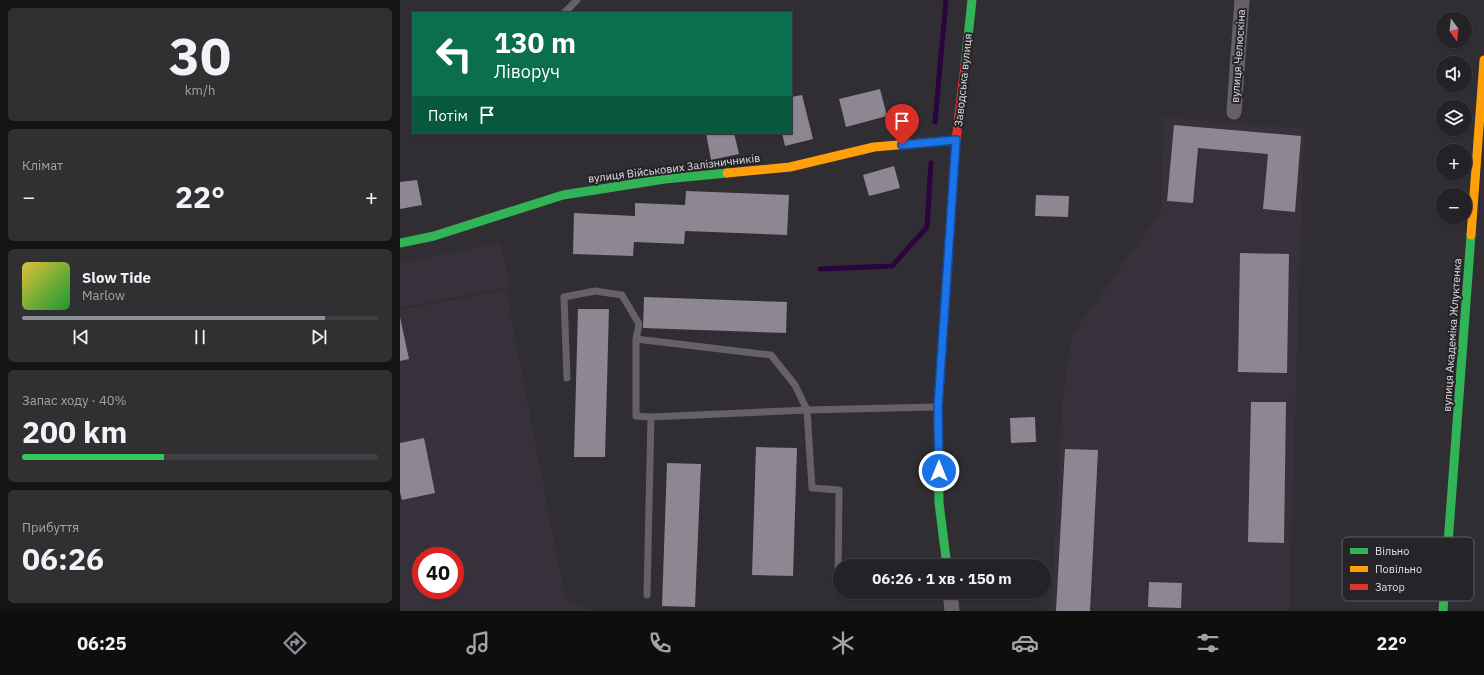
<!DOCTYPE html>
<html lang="uk">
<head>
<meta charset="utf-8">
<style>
	:root { --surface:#242226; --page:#302f32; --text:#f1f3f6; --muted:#a3a4a7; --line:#413f43; --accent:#8c9099 }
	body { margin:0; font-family:"IBM Plex Sans",sans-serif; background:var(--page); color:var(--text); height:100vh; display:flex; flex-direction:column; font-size:15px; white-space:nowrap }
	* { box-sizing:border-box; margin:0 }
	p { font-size:13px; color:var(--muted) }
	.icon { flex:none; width:22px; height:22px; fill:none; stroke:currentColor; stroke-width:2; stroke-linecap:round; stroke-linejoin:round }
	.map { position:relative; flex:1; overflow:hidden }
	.sheet { display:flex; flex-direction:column; gap:8px; padding:8px; background:#141315; width:400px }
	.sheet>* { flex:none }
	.top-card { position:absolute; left:12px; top:12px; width:380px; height:122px; border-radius:0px; box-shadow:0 1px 3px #0004,0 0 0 1px var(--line); background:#0b6e4f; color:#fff; overflow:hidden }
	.needle { width:26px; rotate:165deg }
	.fabs { position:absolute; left:1036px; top:12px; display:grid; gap:8px }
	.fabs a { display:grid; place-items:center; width:36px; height:36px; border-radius:50%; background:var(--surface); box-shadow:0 1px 3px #0004,0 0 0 1px var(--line); font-size:20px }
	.speed { position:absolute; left:12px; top:547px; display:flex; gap:8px; font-size:20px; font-weight:700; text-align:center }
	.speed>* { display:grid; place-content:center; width:52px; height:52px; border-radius:50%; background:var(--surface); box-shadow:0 1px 3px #0004,0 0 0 1px var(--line); line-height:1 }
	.speed .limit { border:6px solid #d22; background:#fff; color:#111 }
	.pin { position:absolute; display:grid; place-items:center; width:34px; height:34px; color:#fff; margin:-41px -17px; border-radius:50% 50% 50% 0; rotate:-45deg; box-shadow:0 0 4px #0007 }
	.pin .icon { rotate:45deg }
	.me { position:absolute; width:44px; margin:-22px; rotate:0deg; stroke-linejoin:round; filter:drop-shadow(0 0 3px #0008) }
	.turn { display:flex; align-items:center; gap:14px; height:84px; padding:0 16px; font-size:18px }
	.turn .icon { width:52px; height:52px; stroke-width:2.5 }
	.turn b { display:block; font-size:28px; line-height:34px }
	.then { display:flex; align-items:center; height:38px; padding:0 16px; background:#0003; gap:8px; font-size:15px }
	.big { font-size:30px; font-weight:800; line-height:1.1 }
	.sheet .widget { flex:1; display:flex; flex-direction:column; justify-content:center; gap:6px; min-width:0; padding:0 14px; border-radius:6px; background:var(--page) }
	.sheet .dial { align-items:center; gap:0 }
	.dial b { font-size:52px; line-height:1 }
	.song { display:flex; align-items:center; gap:12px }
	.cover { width:48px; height:48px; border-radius:6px; background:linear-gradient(135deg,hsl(50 70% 55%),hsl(130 70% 35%)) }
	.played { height:4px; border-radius:2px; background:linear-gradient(90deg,var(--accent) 85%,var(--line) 85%) }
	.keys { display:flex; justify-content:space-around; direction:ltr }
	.heat { display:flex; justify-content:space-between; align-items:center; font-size:22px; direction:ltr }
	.charge { height:6px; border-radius:3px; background:linear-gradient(90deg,#34c759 40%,var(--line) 0) }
	.trip { position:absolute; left:433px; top:559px; width:218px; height:40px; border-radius:20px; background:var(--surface); box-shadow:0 1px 3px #0004,0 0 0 1px var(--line); font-weight:800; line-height:40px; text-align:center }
	.dock { display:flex; height:64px; justify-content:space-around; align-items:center; background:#0e0e0f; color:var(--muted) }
	.dock .icon { width:28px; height:28px }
	.dock .selected { color:var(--accent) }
	.dock b { font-size:18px; color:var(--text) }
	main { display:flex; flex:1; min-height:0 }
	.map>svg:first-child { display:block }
	.built { fill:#37313c; fill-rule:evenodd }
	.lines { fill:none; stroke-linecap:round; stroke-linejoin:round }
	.stream { stroke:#29043e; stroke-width:5 }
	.building { fill:#8d8693 }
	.lane { stroke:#656069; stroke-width:7 }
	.street { stroke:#656069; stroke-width:15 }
	.fast { stroke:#30b455; stroke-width:9 }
	.slow { stroke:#ff9f0a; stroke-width:9 }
	.jam { stroke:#e5322d; stroke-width:9 }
	.route-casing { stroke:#114b97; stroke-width:10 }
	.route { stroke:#1a73e8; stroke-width:7 }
	.labels { text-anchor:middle; stroke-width:4; stroke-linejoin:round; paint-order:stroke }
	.street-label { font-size:11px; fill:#e1dfe3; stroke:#262329 }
	.key { fill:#262329; stroke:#5e5b61; stroke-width:1 }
	.key-label { font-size:11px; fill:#e1dfe3 }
</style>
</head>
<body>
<main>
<section class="sheet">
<div class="widget dial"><b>30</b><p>km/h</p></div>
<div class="widget"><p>Клімат</p>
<div class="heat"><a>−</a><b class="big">22°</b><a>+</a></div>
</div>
<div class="widget">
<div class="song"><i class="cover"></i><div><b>Slow Tide</b><p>Marlow</p></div></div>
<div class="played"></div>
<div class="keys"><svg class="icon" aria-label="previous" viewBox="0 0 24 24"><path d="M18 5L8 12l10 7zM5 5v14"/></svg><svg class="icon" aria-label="pause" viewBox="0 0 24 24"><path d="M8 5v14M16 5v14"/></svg><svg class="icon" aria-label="next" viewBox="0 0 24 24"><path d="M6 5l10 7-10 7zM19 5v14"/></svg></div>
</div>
<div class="widget"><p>Запас ходу · 40%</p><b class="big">200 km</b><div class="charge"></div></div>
<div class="widget"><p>Прибуття</p><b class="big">06:26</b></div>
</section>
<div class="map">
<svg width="1084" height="611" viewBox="0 0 1084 611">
	<rect width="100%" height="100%" fill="#302e32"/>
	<!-- built -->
	<path class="built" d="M764,117l140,12 -15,482h-238l11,-207 10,-69 89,-124z
		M101,243l9,43 -110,22v-45z
		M106,290l59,308 27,13h-192v-301zM21,556h34v34h-34z"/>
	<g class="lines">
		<!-- stream -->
		<path class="stream" d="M535,122l11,-122
			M420,269l72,-3 35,-39 4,-64"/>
	</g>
	<!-- building -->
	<path class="building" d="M480,89l7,27 -41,11 -7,-28z
		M402,95l11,44 -28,7 -3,-13h9v-36z
		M774,125l127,11 -6,76 -32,-3 5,-55 -70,-6 -5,55 -26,-2z
		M306,133h28l5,21 -28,6z
		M494,166l6,22 -31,8 -6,-21z
		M17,180l5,25 -22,4v-27z
		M286,191l103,4 -2,40 -102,-4 -1,13 -50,-2 -1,14 -60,-2 1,-41 61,3v-13l50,2z
		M636,195l33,1 -1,21 -33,-1z
		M840,253l49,1 -2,119 -49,-1z
		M244,297l143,5 -1,31 -143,-5z
		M178,309h31l-4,148h-31z
		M0,317l9,42 -9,2z
		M851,402h35l-2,141 -36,-1z
		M635,417l1,25 -25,1 -1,-25z
		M24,438l11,55 -33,7 -2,-8v-49z
		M356,447l41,1 -4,128 -41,-1z
		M665,449l33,1 -8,161h-34z
		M267,463l34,1 -6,143 -33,-1z
		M749,582l33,1 -1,25 -33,-1z"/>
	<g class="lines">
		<!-- lane -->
		<path class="lane" d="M164,13l13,-13
			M167,378l-3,-81 31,-6 27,4 17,29 -3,15
			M440,587h-2l1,-97 -27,-2 -5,-78 -12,-25 -24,-30 -135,-16v77l15,1 156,-7 129,-3
			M462,592h3
			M247,595l4,-178"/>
		<!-- street -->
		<path class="street" d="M834,112l8,-112
			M550,592l2,19"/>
		<!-- fast -->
		<path class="fast" d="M565,65l7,-65
			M0,243l34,-7 129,-41 102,-16 62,-6
			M543,334l-5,73 1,96 8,63
			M1043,611l28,-376"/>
		<!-- slow -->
		<path class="slow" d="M327,173l63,-6 84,-20 82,-7
			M1071,235l13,-175"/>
		<!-- jam -->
		<path class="jam" d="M543,334l13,-194 9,-75"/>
	</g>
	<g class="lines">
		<!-- route casing -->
		<g class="route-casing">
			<path id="route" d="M502,145l54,-5 -18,267 1,64"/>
		</g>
		<!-- route -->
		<use href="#route" class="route"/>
	</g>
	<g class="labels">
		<!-- street labels -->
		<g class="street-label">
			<text transform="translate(838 56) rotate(-86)" y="4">вулиця Челюскіна</text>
			<text transform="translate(563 80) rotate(-84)" y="4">Заводська вулиця</text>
			<text transform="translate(274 168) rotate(-7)" y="4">вулиця Військових Залізничників</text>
			<text transform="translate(1052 335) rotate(-86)" y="4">вулиця Академіка Жлуктенка</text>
		</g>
	</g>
	<!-- legend -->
	<rect x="942" y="537" width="132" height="64" rx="6" class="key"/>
	<rect x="950" y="548" width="18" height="6" fill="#30b455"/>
	<rect x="950" y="566" width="18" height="6" fill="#ff9f0a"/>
	<rect x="950" y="584" width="18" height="6" fill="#e5322d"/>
	<g class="key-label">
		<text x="975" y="555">Вільно</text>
		<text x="975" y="573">Повільно</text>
		<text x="975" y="591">Затор</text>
	</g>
</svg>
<div class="fabs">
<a><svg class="needle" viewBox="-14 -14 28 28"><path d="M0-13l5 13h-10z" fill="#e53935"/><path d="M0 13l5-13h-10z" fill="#a3a4a7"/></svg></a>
<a><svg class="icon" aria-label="sound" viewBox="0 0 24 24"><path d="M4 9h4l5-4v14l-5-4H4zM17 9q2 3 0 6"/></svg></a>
<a><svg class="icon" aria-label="layers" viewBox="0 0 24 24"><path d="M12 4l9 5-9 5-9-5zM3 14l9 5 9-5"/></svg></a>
<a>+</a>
<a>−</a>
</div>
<div class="speed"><div class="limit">40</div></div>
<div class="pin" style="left:502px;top:145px;background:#d93025"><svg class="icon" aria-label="arrive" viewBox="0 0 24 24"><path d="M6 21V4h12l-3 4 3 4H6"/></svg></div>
<svg class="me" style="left:539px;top:471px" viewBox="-20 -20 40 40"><circle r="17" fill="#1a73e8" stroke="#fff" stroke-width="3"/><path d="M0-11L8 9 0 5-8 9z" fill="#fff"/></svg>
<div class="trip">06:26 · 1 хв · 150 m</div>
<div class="top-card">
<div class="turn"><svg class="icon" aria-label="left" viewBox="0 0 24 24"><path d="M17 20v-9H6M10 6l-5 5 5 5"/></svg><div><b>130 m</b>Ліворуч</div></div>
<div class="then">Потім<svg class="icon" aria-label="arrive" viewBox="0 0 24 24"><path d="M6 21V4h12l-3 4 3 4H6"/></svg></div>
</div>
</div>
</main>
<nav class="dock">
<b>06:25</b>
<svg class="icon selected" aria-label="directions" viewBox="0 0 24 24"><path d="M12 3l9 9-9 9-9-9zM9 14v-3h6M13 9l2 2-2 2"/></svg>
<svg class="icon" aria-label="music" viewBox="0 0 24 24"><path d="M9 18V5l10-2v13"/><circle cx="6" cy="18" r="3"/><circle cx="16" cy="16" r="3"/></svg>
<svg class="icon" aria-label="phone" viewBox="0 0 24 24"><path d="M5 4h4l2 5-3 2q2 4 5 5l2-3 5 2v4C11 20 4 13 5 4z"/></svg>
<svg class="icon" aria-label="climate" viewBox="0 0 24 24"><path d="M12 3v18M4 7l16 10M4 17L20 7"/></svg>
<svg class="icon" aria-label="car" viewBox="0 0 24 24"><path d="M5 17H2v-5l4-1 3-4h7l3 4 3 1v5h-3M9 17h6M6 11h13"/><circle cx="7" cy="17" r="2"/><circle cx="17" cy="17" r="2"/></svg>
<svg class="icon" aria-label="filters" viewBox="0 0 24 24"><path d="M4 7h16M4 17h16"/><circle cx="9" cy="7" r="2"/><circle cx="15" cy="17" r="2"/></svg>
<b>22°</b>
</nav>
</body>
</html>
